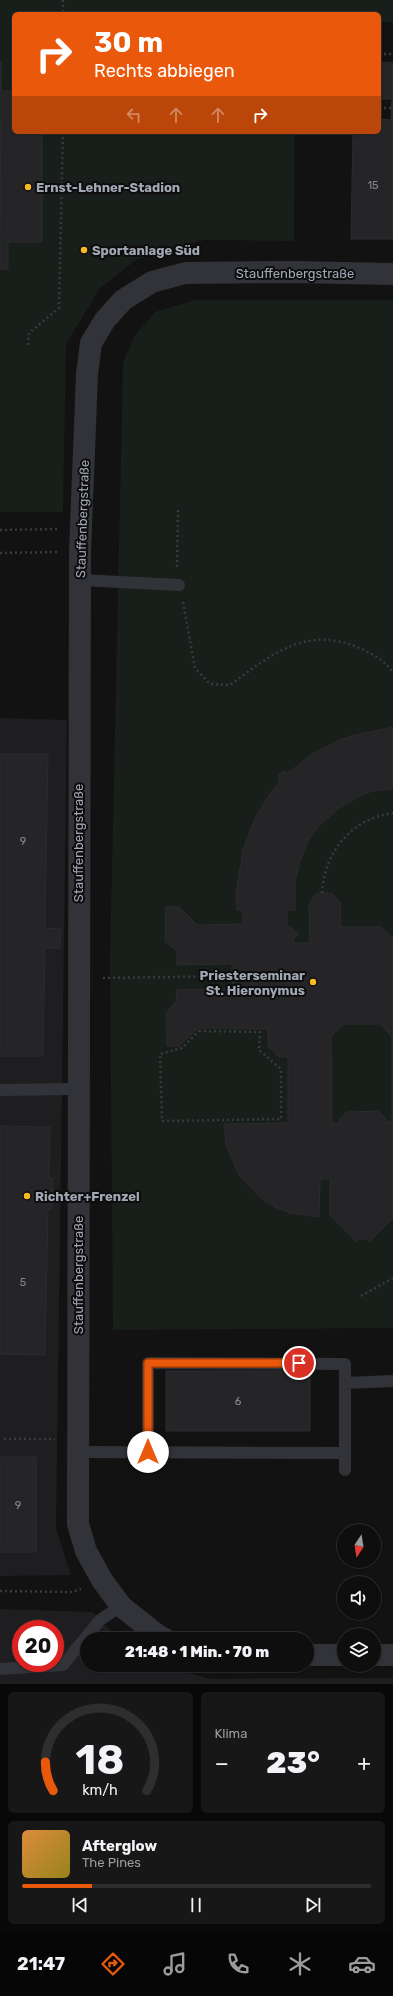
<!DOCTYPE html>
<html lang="de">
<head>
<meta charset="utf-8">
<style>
	:root { --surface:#0e0e0e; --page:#171717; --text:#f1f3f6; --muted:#9b9c9e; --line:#2e2e2e; --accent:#ea580c }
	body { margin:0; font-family:Rubik,sans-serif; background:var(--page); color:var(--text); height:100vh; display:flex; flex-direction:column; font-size:15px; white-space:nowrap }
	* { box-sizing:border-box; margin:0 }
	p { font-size:13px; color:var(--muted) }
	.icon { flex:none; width:22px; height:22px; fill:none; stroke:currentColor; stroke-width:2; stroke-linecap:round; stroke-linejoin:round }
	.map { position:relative; height:1684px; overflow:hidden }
	.panel { display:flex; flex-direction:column; gap:8px; padding:8px; background:#080808; flex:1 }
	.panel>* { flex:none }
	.banner { position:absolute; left:12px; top:12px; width:369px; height:122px; border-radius:6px; box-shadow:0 1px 3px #0004,0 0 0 1px var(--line); background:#ea580c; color:#fff; overflow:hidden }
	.needle { width:26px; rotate:192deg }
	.fabs { position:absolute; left:337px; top:1524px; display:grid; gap:8px }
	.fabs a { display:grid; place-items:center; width:44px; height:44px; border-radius:50%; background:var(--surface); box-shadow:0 1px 3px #0004,0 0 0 1px var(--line); font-size:20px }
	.speed { position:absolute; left:12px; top:1620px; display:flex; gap:8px; font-size:20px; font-weight:700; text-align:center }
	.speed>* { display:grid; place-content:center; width:52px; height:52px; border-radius:50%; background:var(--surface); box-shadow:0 1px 3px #0004,0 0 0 1px var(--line); line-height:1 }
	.speed .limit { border:6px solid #d22; background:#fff; color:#111 }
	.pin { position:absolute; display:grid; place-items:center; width:34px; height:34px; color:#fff; margin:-17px; border:2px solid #fff; border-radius:50%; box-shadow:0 1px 4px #0007 }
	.me { position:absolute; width:44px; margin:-22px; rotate:0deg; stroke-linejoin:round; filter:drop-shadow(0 0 3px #0008) }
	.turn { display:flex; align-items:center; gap:14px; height:84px; padding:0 16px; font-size:18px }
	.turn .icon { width:52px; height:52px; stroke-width:2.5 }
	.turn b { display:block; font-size:28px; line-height:34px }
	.lanes { display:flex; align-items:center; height:38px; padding:0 16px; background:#0003; justify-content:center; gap:20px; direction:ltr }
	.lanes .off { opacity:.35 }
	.big { font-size:30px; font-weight:800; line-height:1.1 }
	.panel .tile { flex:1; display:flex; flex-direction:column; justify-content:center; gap:6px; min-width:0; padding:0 14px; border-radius:6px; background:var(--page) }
	.panel .dial { align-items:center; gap:0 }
	.dial svg { height:104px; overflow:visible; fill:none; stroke:var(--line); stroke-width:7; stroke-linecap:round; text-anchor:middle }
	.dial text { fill:var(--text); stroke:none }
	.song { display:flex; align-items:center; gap:12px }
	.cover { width:48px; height:48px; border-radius:6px; background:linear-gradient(135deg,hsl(30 70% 55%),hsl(50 70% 35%)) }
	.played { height:4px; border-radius:2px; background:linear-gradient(90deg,var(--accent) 20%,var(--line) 20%) }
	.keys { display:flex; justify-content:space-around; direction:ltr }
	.heat { display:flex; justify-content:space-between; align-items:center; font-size:22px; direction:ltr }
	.panel .tiles { flex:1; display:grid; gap:8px; grid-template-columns:1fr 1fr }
	.tile:last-child { grid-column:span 2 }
	.trip { position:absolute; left:80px; top:1632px; width:234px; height:40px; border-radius:20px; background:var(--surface); box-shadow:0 1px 3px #0004,0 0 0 1px var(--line); font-weight:800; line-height:40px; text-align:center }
	.dock { display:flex; height:64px; justify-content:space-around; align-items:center; background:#060606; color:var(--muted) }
	.dock .icon { width:28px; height:28px }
	.dock .on { color:var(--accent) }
	.dock b { font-size:18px; color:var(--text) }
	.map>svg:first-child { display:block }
	.built { fill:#1e1e20; fill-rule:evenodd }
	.green { fill:#181e19 }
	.building { fill:#252427; stroke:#2c2b2f; fill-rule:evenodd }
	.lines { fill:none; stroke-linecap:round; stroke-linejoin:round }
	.path { stroke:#383a3f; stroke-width:2.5; stroke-dasharray:2 3; stroke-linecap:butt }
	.service { stroke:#323338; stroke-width:12 }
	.minor { stroke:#323338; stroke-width:22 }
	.route-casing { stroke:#983908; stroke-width:10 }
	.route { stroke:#ea580c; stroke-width:7 }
	.poi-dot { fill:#f8b925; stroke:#0d0d0e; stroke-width:1.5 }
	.labels { text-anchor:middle; stroke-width:4; stroke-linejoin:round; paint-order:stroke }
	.number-label { font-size:11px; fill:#828690 }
	.poi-label { font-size:13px; font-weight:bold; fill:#a2a7b4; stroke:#0d0d0e; text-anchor:start }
	.street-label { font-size:13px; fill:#a2a7b4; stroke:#0d0d0e }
</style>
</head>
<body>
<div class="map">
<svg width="393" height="1684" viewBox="0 0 393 1684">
	<rect width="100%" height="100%" fill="#121213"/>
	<!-- built -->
	<path class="built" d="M0,718l67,2 -11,809 15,46 -71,1z
		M0,1609l93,3 15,16 14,11h-35v26h77l46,14 183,-1v6h-393zM21,1629h34v34h-34z"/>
	<!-- green -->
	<path class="green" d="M0,0h393v22h-14v-8h-365v118h281l-1,109 -91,-1 -67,20 -36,28 -34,56 -3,168h-63z
		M195,300h198v1028l-280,2 -3,-370 13,-597 11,-26 21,-25z"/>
	<!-- building -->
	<path class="building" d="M1,62v29h13v41h28v110h-34v27h-8z
		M379,62l14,1v176h-42l2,-107h26v-13l12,1 1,-21h-13z
		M393,727v62l-21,2 -10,4 -23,13 -21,19 -10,14 -8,19 -5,22v28h-8v14l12,10 -6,5 1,4h16l-1,-39 7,-10 8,-2 8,2 8,8 1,25h40l12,11v280l-23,23 -3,-2h-8l-3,2 -26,-26v-36h-10l-1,38 -29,-4 -15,-6 -14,-9 -22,-23 -13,-30 -2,-21 64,-1v-66h-9l-11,-11v-14l-2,-3 -68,-1 -19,18h-12l-1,-33 10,-11 1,-12 55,-1v-25l-55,1v-14l-12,-10 1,-34h13l18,18 46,-1v-13l-6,-1 -1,-16 7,-44 12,-32 14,-23 11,-13 -2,-6 5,-5 5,2 23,-18 29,-15 15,-5zM344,1024h36l12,13v85h-6v-3l-8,-8 -31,1 -8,8v3h-7l-1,-87z
		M0,754h48l-3,174 16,1 -1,19h-15l-2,108h-43z
		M0,1126l50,1 -1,51h4l-1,31h-4l-3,146 -45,-1z
		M166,1371h144v60h-144z
		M0,1457h36v95h-36z"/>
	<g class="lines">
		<!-- path -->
		<path class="path" d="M63,0v14
			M379,54h14
			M379,108h12
			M28,345l1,-12 30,-25 4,-176
			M0,530l57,-1
			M0,553l57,-1
			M177,567l1,-57
			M183,602l12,66 15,16 20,1c42,-31 77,-61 132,-36 12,6 24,12 31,24
			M322,893c2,-41 30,-75 71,-80
			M103,978l129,-2
			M199,1031l61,1 -1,18 22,19v50l-119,2 -2,-67 22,-6z
			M361,1296l32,-18
			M4,1439h51
			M0,1591l72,1 9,-3"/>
		<!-- service -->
		<path class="service" d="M80,580l99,5
			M0,1090l78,-1
			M345,1383l48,-2
			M78,1452l267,1v-89l-197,-1v89
			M345,1453v17
			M0,1669l63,-4 37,-45 21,-14"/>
		<!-- minor -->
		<path class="minor" d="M165,1639l-5,-2 -39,-31 -19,-26 -16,-29 -8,-27 2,-972 7,-178 4,-31 14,-23 18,-20 29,-18 33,-9 108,-1 100,2
			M307,1655h37
			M374,1655h19"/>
	</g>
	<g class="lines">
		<!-- route casing -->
		<g class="route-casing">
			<path id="route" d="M148,1452v-89h151"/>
		</g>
		<!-- route -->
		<use href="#route" class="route"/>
	</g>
	<!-- markers -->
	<g class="poi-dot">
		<circle cx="28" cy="187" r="4"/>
		<circle cx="84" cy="250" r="4"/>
		<circle cx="313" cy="982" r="4"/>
		<circle cx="27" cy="1196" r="4"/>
	</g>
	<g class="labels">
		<!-- number labels -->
		<g class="number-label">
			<text x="373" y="189">15</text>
			<text x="23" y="845">9</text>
			<text x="23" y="1286">5</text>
			<text x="238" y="1405">6</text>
			<text x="18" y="1509">9</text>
		</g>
		<!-- poi labels -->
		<g class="poi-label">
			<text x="36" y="192">Ernst-Lehner-Stadion</text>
			<text x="92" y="255">Sportanlage Süd</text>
			<text x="305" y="980" text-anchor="end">Priesterseminar<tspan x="305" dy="15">St. Hieronymus</tspan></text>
			<text x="35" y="1201">Richter+Frenzel</text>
		</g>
		<!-- street labels -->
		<g class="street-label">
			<text x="295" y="278">Stauffenbergstraße</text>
			<text transform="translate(82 519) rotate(-88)" y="5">Stauffenbergstraße</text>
			<text transform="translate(78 843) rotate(-90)" y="5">Stauffenbergstraße</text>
			<text transform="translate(78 1275) rotate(-90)" y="5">Stauffenbergstraße</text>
		</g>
	</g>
</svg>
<div class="fabs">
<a><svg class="needle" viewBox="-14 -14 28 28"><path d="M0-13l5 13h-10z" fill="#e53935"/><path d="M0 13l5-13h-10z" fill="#9b9c9e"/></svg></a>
<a><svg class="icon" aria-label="sound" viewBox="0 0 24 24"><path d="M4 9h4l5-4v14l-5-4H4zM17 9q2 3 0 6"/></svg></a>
<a><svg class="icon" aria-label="layers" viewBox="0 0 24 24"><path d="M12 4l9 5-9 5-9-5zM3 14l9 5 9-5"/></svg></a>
</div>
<div class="speed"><div class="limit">20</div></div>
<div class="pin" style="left:299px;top:1363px;background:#d93025"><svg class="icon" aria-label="arrive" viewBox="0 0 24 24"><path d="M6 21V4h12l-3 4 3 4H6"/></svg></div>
<svg class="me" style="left:148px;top:1452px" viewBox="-20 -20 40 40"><circle r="19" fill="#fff"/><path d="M0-13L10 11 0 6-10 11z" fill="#ea580c"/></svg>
<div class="trip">21:48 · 1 Min. · 70 m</div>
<div class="banner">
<div class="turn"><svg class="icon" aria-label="right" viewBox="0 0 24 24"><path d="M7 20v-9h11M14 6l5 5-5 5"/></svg><div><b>30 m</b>Rechts abbiegen</div></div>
<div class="lanes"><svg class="icon off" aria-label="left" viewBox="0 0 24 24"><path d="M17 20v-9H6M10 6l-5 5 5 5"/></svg><svg class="icon off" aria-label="ahead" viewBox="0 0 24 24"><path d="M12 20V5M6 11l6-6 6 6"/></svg><svg class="icon off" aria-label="ahead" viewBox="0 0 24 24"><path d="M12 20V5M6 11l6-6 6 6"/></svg><svg class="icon" aria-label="right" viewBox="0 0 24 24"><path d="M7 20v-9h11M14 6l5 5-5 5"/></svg></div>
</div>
</div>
<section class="panel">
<div class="tiles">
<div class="tile dial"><svg viewBox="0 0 100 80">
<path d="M14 69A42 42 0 1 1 86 69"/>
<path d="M14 69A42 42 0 0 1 8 47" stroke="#ea580c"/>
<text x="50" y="56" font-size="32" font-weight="700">18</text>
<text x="50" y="72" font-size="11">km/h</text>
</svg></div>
<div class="tile"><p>Klima</p>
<div class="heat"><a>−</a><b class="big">23°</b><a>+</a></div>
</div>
<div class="tile">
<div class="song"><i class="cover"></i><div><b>Afterglow</b><p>The Pines</p></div></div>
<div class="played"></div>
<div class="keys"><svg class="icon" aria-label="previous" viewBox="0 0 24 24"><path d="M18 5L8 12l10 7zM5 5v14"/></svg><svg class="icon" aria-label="pause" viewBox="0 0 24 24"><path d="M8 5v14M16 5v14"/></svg><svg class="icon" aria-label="next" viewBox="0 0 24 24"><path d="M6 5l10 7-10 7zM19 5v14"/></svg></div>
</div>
</div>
</section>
<nav class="dock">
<b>21:47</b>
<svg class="icon on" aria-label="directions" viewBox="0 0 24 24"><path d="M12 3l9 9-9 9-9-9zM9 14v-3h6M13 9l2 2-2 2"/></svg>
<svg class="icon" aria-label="music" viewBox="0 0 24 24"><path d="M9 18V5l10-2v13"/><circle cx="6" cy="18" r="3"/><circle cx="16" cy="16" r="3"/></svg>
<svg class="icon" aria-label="phone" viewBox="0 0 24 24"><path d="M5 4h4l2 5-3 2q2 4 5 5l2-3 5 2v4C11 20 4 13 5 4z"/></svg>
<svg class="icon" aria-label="climate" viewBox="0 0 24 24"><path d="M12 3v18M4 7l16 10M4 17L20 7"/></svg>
<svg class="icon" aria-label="car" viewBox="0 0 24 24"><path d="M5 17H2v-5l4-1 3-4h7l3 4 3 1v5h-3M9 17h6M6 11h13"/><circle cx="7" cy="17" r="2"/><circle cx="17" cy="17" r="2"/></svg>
</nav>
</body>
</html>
